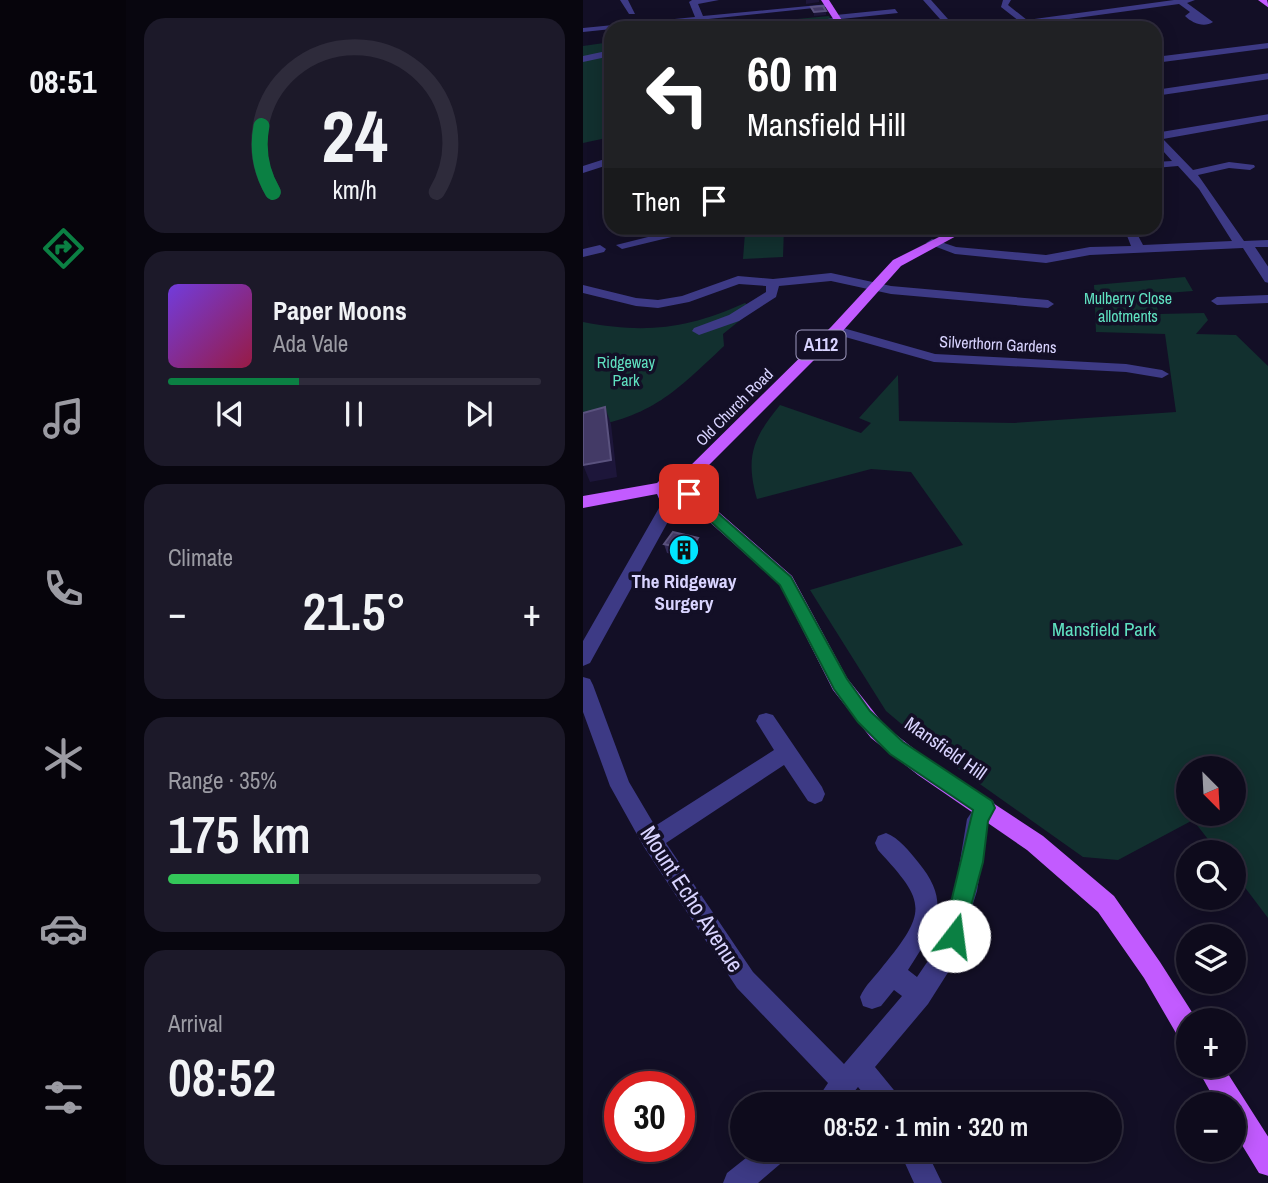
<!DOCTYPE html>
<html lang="en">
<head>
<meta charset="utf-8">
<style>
	:root { --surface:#0e0b1c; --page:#1c1929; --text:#f1f3f6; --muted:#9b9ba3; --line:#2e2b3b; --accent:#0b8043 }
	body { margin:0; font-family:"Archivo Narrow",sans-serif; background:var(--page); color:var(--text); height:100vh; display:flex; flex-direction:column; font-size:26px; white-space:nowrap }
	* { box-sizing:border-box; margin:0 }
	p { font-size:23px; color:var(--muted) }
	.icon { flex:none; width:38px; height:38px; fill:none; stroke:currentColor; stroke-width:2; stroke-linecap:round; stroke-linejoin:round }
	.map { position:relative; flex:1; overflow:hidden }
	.side { display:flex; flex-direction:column; gap:18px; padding:18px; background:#08060f; width:457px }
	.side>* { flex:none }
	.hud { position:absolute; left:21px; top:21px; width:558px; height:214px; border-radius:21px; box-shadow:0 4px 18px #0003,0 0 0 2px var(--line); background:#202124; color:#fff; overflow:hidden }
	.needle { width:46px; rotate:156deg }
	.tools { position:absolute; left:593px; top:756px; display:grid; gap:14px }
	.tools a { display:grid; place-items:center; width:70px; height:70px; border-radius:50%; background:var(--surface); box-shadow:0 4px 18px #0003,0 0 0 2px var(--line); font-size:35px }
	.speed { position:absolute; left:21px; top:1071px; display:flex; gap:14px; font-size:35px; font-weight:700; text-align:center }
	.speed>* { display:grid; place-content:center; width:91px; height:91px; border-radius:50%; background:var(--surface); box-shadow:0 4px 18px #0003,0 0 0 2px var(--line); line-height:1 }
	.speed .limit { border:10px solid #d22; background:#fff; color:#111 }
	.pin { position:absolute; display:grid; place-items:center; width:60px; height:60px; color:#fff; margin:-30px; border-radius:14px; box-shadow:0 4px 10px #0006 }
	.me { position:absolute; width:77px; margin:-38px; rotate:15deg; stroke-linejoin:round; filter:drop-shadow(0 0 5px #0008) }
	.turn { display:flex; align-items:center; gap:24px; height:147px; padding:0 28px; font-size:32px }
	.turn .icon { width:91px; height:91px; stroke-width:2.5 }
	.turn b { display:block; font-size:49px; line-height:60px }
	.then { display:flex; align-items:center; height:66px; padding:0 28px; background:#0003; gap:14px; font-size:26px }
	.big { font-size:52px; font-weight:600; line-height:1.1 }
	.side .widget { flex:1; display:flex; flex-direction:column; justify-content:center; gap:10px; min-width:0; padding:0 24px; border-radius:21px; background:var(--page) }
	.side .dial { align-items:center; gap:0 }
	.dial svg { height:182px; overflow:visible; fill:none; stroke:var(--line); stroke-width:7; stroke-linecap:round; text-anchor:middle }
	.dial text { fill:var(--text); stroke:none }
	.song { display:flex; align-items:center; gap:21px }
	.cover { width:84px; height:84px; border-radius:10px; background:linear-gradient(135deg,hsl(260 70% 55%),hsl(340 70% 35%)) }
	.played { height:7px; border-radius:4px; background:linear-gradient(90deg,var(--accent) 35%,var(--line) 35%) }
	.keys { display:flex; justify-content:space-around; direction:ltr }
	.heat { display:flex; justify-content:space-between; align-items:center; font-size:38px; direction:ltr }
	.charge { height:10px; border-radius:5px; background:linear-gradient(90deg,#34c759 35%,var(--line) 0) }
	.trip { position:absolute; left:147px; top:1092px; width:392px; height:70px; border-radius:35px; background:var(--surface); box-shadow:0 4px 18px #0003,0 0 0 2px var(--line); font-weight:600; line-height:70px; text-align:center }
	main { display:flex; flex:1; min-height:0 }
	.tabs { display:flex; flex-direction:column; width:126px; justify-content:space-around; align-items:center; background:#06040b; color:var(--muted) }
	.tabs .icon { width:49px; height:49px }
	.tabs .on { color:var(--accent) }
	.tabs b { font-size:32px; color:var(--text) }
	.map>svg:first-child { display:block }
	.green { fill:#12302f; fill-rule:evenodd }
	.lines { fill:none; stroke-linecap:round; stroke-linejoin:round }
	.minor { fill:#3d3a85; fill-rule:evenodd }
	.major { fill:#c25bff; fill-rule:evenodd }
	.wall { fill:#312854 }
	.shaded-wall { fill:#1d163a }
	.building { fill:#433a66; stroke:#5a527e; stroke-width:2 }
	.route { fill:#0b8043; stroke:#07532c; stroke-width:2 }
	.labels { text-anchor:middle; stroke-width:7; stroke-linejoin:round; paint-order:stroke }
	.far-park-label { font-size:16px; fill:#5fe0c0; stroke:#130f26 }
	.far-street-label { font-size:16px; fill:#d9d4ff; stroke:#130f26 }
	.shield { fill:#130f26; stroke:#9e99be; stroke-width:2 }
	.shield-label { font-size:18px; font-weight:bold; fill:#d9d4ff }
	.poi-label { font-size:19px; font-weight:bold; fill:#d9d4ff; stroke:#130f26 }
	.park-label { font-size:19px; fill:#5fe0c0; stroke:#130f26 }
	.street-label { font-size:19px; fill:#d9d4ff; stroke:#130f26 }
	.near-street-label { font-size:23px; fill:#d9d4ff; stroke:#130f26 }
</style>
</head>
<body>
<main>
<nav class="tabs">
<b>08:51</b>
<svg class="icon on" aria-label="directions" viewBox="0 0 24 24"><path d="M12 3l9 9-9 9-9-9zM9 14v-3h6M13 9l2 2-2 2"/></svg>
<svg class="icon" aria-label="music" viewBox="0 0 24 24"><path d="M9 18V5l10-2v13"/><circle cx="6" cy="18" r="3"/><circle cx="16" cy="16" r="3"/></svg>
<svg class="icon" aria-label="phone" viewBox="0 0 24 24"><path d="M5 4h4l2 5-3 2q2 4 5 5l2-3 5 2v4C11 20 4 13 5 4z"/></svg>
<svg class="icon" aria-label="climate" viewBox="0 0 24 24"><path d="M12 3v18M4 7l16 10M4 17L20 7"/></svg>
<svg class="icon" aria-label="car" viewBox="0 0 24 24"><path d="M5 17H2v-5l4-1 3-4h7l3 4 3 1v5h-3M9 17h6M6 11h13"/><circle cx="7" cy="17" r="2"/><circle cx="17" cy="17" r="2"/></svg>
<svg class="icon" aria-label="filters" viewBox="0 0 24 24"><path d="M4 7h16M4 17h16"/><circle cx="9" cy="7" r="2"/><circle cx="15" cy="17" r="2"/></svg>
</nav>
<section class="side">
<div class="widget dial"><svg viewBox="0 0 100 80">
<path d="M14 69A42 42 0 1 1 86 69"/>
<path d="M14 69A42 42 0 0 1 9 40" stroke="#0b8043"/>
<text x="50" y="56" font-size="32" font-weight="700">24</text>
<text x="50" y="72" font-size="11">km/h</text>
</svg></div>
<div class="widget">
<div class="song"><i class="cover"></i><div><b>Paper Moons</b><p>Ada Vale</p></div></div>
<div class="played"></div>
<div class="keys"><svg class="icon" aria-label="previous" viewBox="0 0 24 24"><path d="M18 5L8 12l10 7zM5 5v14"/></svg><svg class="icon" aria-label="pause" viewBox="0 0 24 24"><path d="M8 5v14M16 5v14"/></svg><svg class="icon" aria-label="next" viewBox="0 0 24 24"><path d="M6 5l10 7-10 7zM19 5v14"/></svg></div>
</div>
<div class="widget"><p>Climate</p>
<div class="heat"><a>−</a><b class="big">21.5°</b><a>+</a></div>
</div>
<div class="widget"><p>Range · 35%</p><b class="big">175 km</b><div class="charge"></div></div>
<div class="widget"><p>Arrival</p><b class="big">08:52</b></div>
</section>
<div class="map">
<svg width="686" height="1183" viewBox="0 0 686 1183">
	<rect width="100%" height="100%" fill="#130f26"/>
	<!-- green -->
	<path class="green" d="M246,16l7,12h-137z
		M28,42v95l-28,6v-97z
		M198,228h3l-1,29 -40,2 2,-26 35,-2z
		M602,277l8,14 -40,3 6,20 45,-1 4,7 -12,14 40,1 32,31v552l-34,-45v-21h-16l-25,-32 -75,40 -35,-3 -147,-104 -50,-42 -76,-121 153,-45 -52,-73 -40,-3 -114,30c-12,-42 -4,-61 23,-94l81,28 10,-10 -12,-5 39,-43 1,46 115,2 162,-11 -11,-78 -69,-2 -2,-47zM606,768h45v46h-45z
		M162,303l9,6 -31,25 1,12c-49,46 -72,71 -141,82v-106c62,12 104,7 162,-19z"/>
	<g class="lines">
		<!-- minor -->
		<path class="minor" d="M37,0h8l7,14h-6z
			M109,0h27l-21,4 5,12 126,-12 4,2 -250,26v-4l112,-11 -6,-15z
			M340,0h8l25,28h-8z
			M420,0h8l-3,5 19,15 147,-20h21l-8,3 26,19c-9,6 -21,1 -28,-6l5,-4 -11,-8 -175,24h-22l37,-7 -18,-14z
			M312,9l3,4 -57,6 -3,3 -61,6 56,-10 3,-3z
			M686,43v5l-114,15v-6z
			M28,50v6l-28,6v-6z
			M686,73v6l-114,17v-6z
			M686,114v6l-106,19 30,31 36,-8 25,3 1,2 -5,3 -21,-2 -31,7 46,66 25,-1v7h-14l14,21v15l-4,-1 -22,-34 -153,7 -44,8 -91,-9 -29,-11 6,-4 24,8 90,8 44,-8 41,-1 -7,-18h10l9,17 89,-4 -33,-52 -21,-23 -23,2v-6l17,-1 -17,-19v-9z
			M28,157v7l-28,9v-7z
			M101,228h45l-6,3 -39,3 -62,15 -6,-4z
			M17,245l6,4 -2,3 -21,5v-8z
			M248,273l60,13 157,14 6,4 -6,4 -157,-14 -60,-13 -52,5 -3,11 -37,24 -40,14 -7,-4 2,-3 35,-13 37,-23v-6l-27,-2 -50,18 -31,6 -22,-2 -53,-13v-8l53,13 22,2 24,-4 56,-20 35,3z
			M686,295v8l-52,2 -6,-4 6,-4z
			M253,326l99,28 191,10 36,6 7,4 -7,4 -36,-6 -192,-10 -103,-29 -2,-3z
			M90,492l8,6 -91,165 -7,3v-25l84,-147z
			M0,677l7,2 3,6 36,97 26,44 119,-76 -18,-29 3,-6 7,-2 7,2 49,72 3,7 -3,7 -7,3 -7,-3 -24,-36 -118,78 87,129 91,92 58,-68 -8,-6 -13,16 -9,3 -9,-3 -3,-9c5,-12 15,-20 23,-31 46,-56 42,-65 -5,-116l-3,-7 3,-7 8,-3c13,5 23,18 32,29 36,43 16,67 -10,108l9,7 19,-28 19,-58 12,-72 12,-18 7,-3 7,3 4,7 -9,14 -11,69 -23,72 -26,41 -53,63 23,28 4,9h-30l-14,-17 -14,17h-30l14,-21 -91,-95 -93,-141 -34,-61 -27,-74z
			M173,1150h34l-4,9 -28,24h-35l4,-10z
			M316,1150h27l16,33h-28z"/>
		<!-- major -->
		<path class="major" d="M238,0h8l18,28h-8z
			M675,0h9l2,8z
			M374,228h14l-70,38 -60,67 -145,145 5,5 -4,10 95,83 55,102 38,48 47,37 111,73 71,60 46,66 37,58h-8v23l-9,-3 -36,-62 -46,-66 -71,-62 -109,-75 -47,-37 -38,-48 -53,-105 -94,-84 -9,3 -17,-3 -3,-7 -74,14v-12l74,-13 9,-9 17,-1 148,-146 62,-67zM93,483h9l-3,7 -10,2 -2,-3z
			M613,1066h27l46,72v38l-10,-3 -25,-41v-28h-17z"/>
	</g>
	<!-- wall -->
	<path class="wall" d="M315,228h25l-16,6z
		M115,538l2,9 -8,12 -25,-6 -3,-9z"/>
	<!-- shaded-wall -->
	<path class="shaded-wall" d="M223,0h13v2l-13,2z
		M243,11v4l-12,1v-4z
		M324,228h16l-16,6z
		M22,407l6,17 6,53 -27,5 -7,-17z
		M115,538l2,9 -8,12 -2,-9z"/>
	<!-- building -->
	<path class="building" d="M240,6l3,5 -12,1 -3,-5z
		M22,407l6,53 -28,5v-52z
		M90,532l25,6 -8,12 -26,-6z"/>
	<!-- route -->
	<path class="route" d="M106,488l102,89 56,102 23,32 33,31 89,59 3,7 -7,13 -5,41 -22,81 -7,3 -7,-3 -4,-7 30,-126 -83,-56 -32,-32 -24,-33 -54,-104 -96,-88v-7z"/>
	<!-- icons -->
	<defs>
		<g id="building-disc" transform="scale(1.575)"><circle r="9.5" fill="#00e5ff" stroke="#130f26"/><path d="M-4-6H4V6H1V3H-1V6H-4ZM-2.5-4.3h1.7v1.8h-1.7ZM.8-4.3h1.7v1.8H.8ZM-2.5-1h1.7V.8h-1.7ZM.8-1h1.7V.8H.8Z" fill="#111"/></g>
	</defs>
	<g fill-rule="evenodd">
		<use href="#building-disc" x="101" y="550"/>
	</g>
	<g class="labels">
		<!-- far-park labels -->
		<g class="far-park-label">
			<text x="545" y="304">Mulberry Close<tspan x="545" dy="18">allotments</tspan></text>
			<text x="43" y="368">Ridgeway<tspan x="43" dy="18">Park</tspan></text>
		</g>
		<!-- far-street labels -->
		<g class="far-street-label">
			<text transform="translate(415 344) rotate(3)" y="6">Silverthorn Gardens</text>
			<text transform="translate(151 407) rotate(-45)" y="6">Old Church Road</text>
		</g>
		<!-- shield labels -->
		<rect class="shield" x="213.5" y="330.5" width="49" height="29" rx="5"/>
		<g class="shield-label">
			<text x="238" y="351">A112</text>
		</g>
		<!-- poi labels -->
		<g class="poi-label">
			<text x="101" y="588">The Ridgeway<tspan x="101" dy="22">Surgery</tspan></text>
		</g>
		<!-- park labels -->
		<g class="park-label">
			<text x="521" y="636">Mansfield Park</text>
		</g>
		<!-- street labels -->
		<g class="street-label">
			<text transform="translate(363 748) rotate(35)" y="7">Mansfield Hill</text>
		</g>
		<!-- near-street labels -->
		<g class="near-street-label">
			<text transform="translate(109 899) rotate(57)" y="8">Mount Echo Avenue</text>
		</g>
	</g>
</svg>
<div class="tools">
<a><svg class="needle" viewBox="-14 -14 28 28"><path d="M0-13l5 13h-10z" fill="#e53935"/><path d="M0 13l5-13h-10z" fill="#9b9ba3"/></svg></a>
<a><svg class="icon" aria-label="search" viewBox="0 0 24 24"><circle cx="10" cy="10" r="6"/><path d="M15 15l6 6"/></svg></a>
<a><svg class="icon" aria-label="layers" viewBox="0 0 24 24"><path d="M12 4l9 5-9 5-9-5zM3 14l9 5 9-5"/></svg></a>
<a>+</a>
<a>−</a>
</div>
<div class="speed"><div class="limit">30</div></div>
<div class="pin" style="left:106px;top:494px;background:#d93025"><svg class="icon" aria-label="arrive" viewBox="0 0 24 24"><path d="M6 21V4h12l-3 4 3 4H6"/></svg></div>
<svg class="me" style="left:371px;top:936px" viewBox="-20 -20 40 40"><circle r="19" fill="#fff"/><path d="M0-13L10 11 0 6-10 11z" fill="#0b8043"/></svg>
<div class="trip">08:52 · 1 min · 320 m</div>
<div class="hud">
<div class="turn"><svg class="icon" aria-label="left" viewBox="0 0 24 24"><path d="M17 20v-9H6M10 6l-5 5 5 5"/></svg><div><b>60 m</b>Mansfield Hill</div></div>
<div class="then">Then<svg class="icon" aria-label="arrive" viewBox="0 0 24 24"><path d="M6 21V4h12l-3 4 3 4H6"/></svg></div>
</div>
</div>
</main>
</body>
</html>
